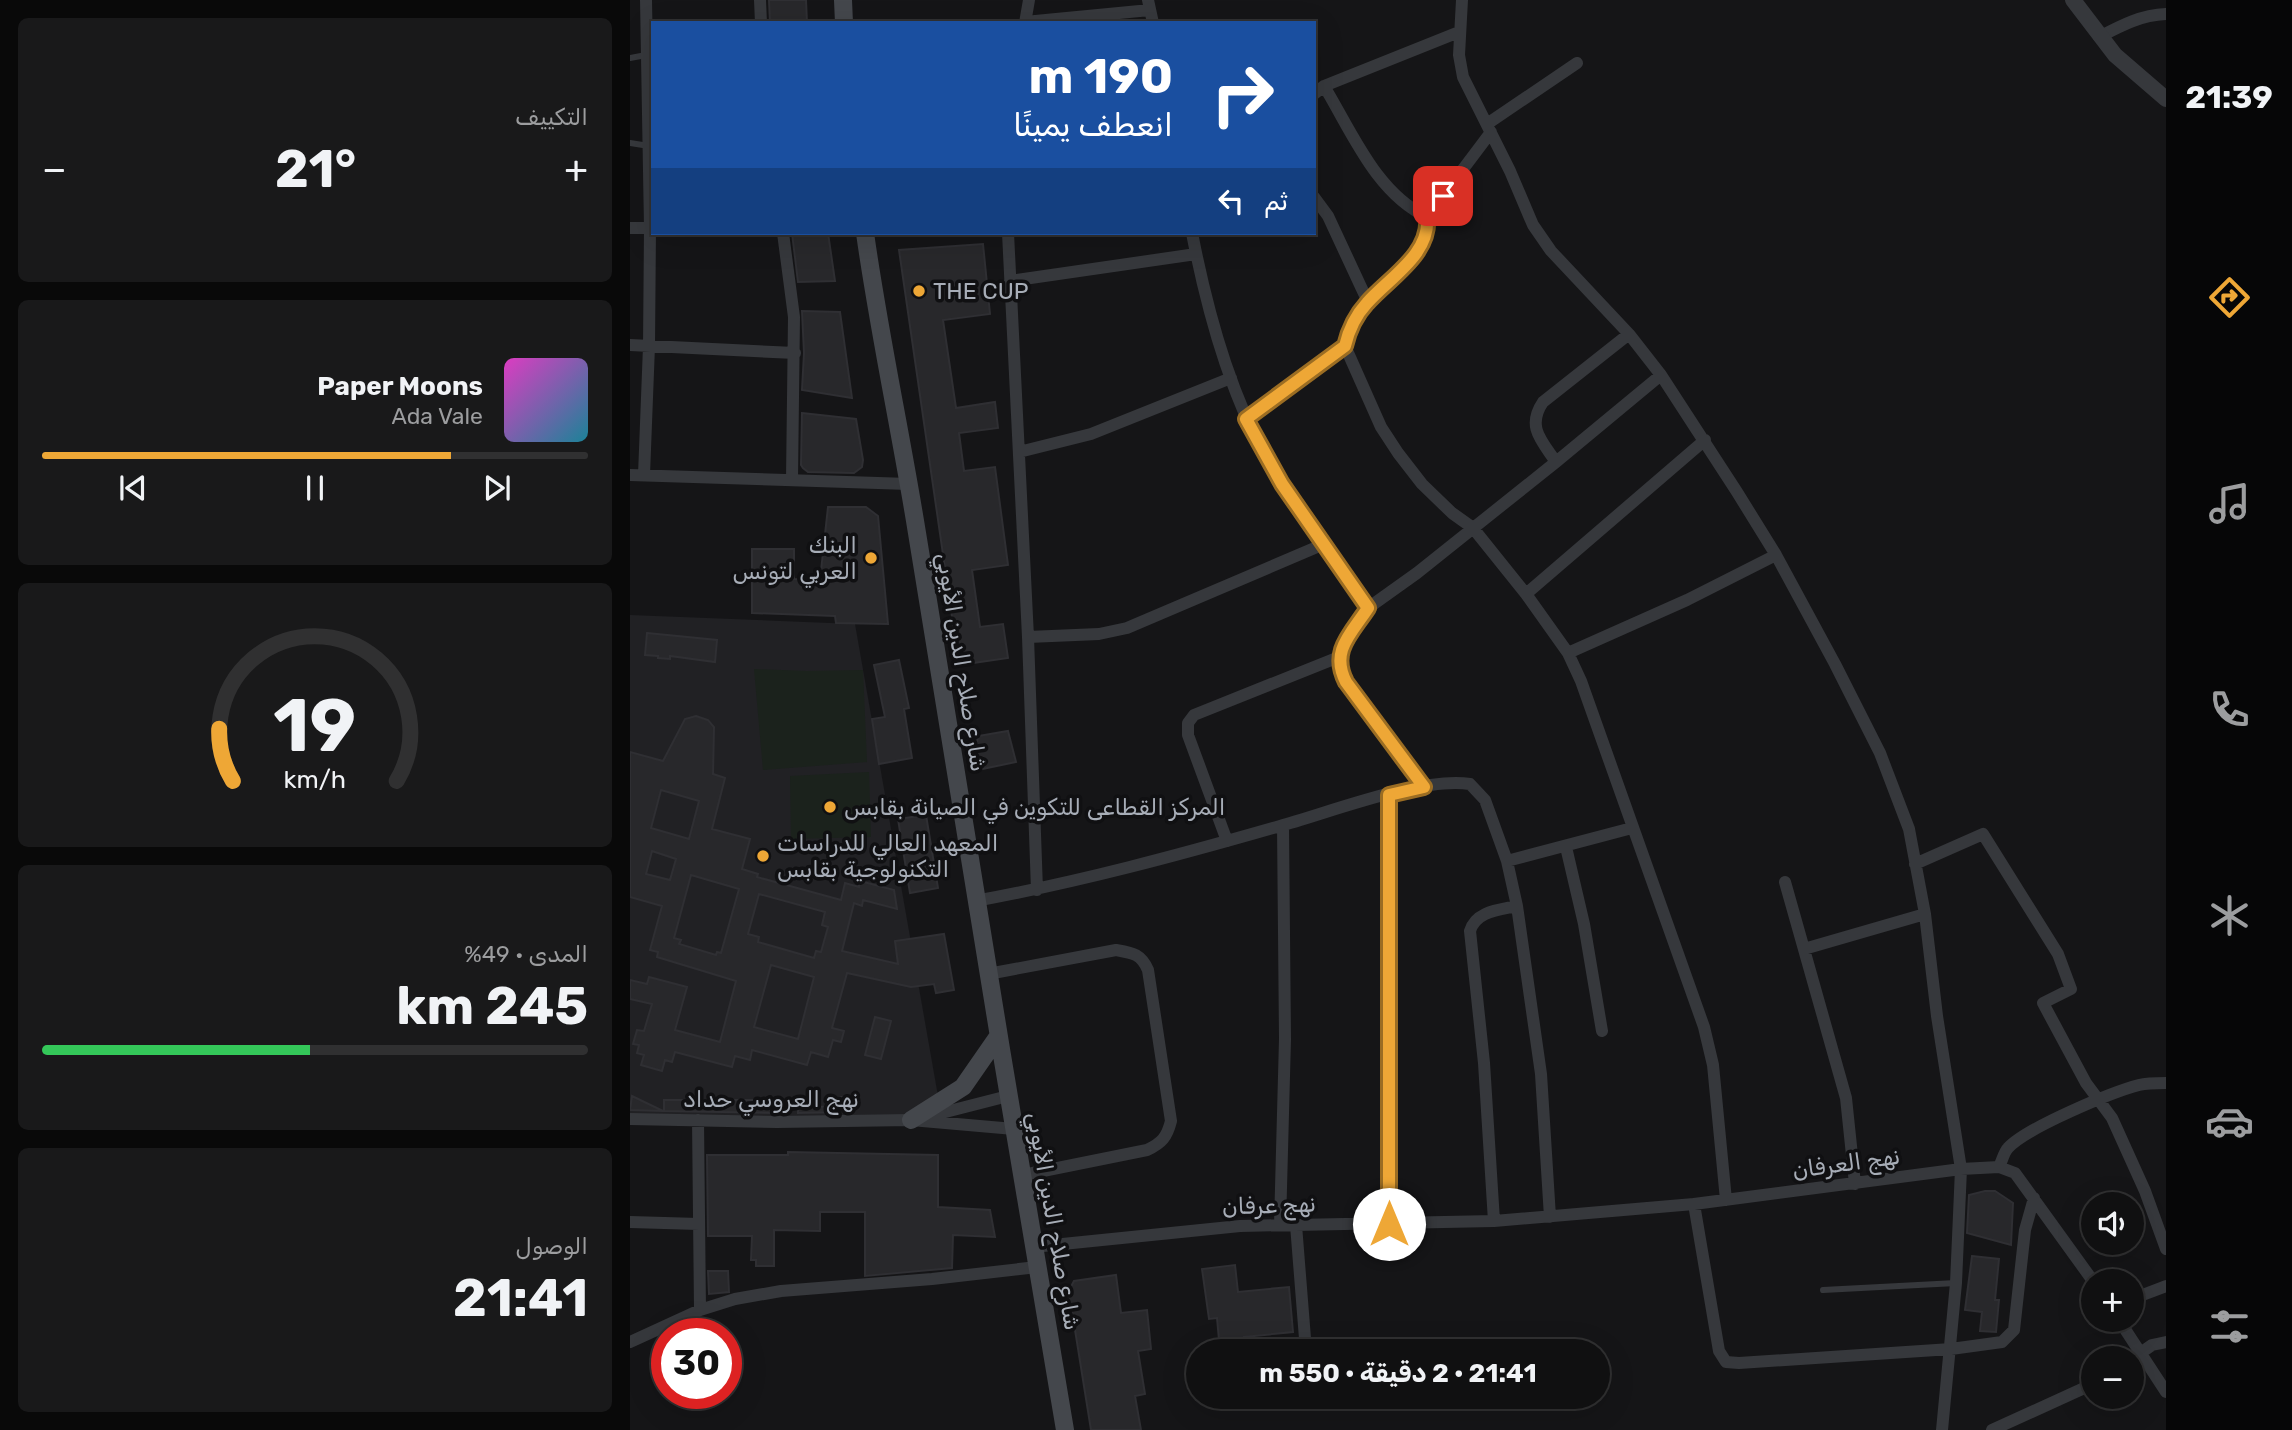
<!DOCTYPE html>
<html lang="ar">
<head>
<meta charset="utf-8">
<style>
	:root { --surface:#101011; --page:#19191a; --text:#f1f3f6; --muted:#9c9d9f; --line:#303031; --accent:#eea736 }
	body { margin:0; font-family:Rubik,Vazirmatn,sans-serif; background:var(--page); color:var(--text); direction:rtl; height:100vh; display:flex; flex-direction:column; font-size:26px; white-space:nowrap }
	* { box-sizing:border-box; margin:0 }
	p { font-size:23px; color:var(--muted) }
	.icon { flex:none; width:38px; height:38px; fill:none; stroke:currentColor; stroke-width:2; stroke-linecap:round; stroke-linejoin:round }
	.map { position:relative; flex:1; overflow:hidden; direction:ltr }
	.sheet { display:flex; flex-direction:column; gap:18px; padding:18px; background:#090909; width:630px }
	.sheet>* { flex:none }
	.hud { position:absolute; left:21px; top:21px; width:665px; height:214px; border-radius:0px; box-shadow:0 7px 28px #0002,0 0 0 2px var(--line); direction:rtl; background:#1a4fa0; color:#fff; overflow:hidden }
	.controls { position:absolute; left:1451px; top:1192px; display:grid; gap:14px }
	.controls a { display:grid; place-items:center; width:63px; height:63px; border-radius:50%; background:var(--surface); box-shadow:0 7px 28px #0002,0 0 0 2px var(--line); font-size:35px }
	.speed { position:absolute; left:21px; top:1318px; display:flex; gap:14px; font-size:35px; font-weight:700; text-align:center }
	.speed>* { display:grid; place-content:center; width:91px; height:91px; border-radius:50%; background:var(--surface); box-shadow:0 7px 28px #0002,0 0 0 2px var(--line); line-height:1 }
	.speed .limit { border:10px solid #d22; background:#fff; color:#111 }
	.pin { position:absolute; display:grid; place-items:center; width:60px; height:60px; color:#fff; margin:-30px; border-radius:14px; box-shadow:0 4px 10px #0006 }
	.me { position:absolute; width:77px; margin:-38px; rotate:0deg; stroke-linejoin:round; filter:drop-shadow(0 0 5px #0008) }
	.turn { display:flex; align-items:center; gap:24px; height:147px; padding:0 28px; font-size:32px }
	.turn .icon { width:91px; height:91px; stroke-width:2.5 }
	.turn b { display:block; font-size:49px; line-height:60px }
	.then { display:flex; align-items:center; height:66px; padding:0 28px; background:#0003; gap:14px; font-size:26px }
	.big { font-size:52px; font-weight:700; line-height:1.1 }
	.sheet .widget { flex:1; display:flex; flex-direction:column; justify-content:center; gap:10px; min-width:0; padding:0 24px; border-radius:10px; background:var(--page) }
	.sheet .dial { align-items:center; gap:0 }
	.dial svg { height:182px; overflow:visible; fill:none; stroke:var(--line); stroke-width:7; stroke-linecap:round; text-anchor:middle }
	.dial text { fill:var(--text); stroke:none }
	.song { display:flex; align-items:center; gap:21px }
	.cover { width:84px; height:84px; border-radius:10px; background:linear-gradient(135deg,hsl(310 70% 55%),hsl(190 70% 35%)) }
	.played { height:7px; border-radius:4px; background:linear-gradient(90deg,var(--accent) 75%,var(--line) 75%) }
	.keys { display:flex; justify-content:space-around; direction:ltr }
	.heat { display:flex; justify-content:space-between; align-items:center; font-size:38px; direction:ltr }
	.charge { height:10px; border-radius:5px; background:linear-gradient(90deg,#34c759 49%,var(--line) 0) }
	.trip { position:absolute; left:556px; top:1339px; width:424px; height:70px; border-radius:35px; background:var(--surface); box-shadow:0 7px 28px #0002,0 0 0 2px var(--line); font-weight:700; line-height:70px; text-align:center; direction:rtl }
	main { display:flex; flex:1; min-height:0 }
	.tabs { display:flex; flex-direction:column; width:126px; justify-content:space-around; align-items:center; background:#060607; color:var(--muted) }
	.tabs .icon { width:49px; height:49px }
	.tabs .current { color:var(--accent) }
	.tabs b { font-size:32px; color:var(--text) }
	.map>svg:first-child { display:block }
	.built { fill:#212124 }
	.green { fill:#1b221c }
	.building { fill:#28282b; stroke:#2f2f33; stroke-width:2; fill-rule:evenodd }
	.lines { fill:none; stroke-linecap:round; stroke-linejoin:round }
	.service { stroke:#36383c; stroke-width:6 }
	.minor { stroke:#36383c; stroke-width:12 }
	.tertiary { stroke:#36383c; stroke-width:16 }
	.secondary { stroke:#44474c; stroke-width:18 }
	.route-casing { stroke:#9b6d23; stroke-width:18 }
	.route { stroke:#eea736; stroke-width:12 }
	.poi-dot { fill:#eea736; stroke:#101012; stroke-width:2.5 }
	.labels { text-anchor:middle; stroke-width:7; stroke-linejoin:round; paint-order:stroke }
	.poi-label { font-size:23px; fill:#a7adb7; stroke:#101012; text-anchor:start }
	.street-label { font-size:23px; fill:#a7adb7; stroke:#101012 }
</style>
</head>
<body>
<main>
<nav class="tabs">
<b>21:39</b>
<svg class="icon current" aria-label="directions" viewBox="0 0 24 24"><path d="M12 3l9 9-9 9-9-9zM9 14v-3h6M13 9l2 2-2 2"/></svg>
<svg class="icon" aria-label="music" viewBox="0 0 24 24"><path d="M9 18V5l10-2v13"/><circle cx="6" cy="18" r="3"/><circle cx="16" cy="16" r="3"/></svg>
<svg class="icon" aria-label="phone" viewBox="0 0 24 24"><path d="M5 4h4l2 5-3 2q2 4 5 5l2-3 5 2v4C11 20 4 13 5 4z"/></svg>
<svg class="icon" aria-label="climate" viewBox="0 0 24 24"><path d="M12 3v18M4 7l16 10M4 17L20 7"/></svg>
<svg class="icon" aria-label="car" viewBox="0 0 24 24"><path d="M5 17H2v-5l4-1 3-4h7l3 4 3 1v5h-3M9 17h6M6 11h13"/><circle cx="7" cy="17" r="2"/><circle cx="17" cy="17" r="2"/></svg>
<svg class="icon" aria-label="filters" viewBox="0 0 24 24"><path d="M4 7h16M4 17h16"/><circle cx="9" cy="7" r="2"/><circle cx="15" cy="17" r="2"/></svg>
</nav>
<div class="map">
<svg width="1536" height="1430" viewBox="0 0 1536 1430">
	<rect width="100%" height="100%" fill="#151517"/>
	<!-- built -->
	<path class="built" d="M0,615l225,9 83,472 -17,23 -291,-5z"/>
	<!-- green -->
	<path class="green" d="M124,669l53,2 56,-1 4,92 -104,8z
		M239,772l2,65 -80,2 -1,-63z"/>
	<!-- building -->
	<path class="building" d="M139,0h37l1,23h-37z
		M162,233h36l7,48 -37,1z
		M353,244l7,70 -47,6 13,88 39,-6 3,26 -39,5 5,38 31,-4 13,98 -36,5 8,57 23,-3 5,34 -49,7 -60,-415z
		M172,311l38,1 12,86 -50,-8 2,-37z
		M172,413l54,6 7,41 -1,7 -8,6 -46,-1 -5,-4 -2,-3z
		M198,507h38l12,9 10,108 -52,-1 -1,-7 -83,-3v-64h42v30l26,1z
		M17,633l70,7 -2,22 -45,-6v3l-12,-1v-2l-13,-1z
		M269,660l10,48 -5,1 8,49 -33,6 -7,-45 13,-2 -11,-52z
		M66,716l12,4 6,7 -1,47 12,4 -13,51 38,10 -8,30 16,5 -1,3 84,23 4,-17 14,4 1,-6 34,9 3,19 -34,-9 -1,6 -8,-3 -12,48 56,13 -3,-23 49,-7 10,56 -18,3 -2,-9 -23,3 -64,-14 -15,55 12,3 -3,11 -8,-2 -5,17 -17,-5 -4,13 -55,-15 -2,10 -15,-4 -3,11 -57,-15 -3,10 -7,-2 -3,11 -21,-6 3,-10 -7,-2 2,-8 -6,-1 4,-14 7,1 8,-27 -22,-5v-19l17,4 2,-7 38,10 -12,43 45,12 16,-61 -79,-24 1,-5 -8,-2 12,-44 -32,-9v-145l33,9 22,-42zM31,790l38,11 -10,38 -38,-11zM22,851l24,8 -6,21 -24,-6zM61,875l48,14 -18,64 -4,-1 -1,3 -37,-11 2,-4 -7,-2zM129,894l66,18 -3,13 6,2 -7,25 -5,-1 -2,7 -56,-16 1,-5 -11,-3zM141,965l43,12 -16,62 -44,-12z
		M378,731l8,31 -34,7 -7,-13 3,-20z
		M296,815l12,73 -28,5 -12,-74z
		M245,1017l16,4 -10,38 -16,-4z
		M2,1096l31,15 -33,-1z
		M202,1097h13l-1,15 -46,1v-7l33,1z
		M34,1100h90v4l25,1v8l-115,-2z
		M158,1152l150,3v52l52,3 5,27 -42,-2 -1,33 -87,8v-64h-45v19l-46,-1v36h-18v-6h-5l1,-24h-44l-1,-81h81z
		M1355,1191h10l18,12 -2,42 -44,-12 2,-38z
		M1342,1256l27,3 -4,41h4l-3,32 -16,-1 2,-19 -17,-2z
		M605,1265l3,27 51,-5 4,45 -49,5 2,14h-26l-3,-33 -8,1 -7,-50z
		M78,1271h20l1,21 -20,2z
		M486,1275l5,38 26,-3 4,39 -13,2 7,43 -10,2 6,34h-50l-19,-119 -2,1 -3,-18 7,-13z"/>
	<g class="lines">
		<!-- service -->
		<path class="service" d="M0,58l16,-3
			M0,143l19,3
			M1193,1290l133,-7"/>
		<!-- minor -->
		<path class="minor" d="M130,0l1,23
			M518,0l5,23
			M832,0l-3,55 4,22 47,94 23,54 18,26 78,83 32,41 76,117 39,63 59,109 45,89 29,76 16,85 12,102 24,153 -5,114 -14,147
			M395,22l125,-12
			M395,23l4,-23
			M1469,37c23,-12 42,-22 67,-23
			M694,86c28,46 52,107 103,131
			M684,94l10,-8 135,-54
			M857,124l90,-61
			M684,197l14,19 40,86
			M0,228h23
			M153,233l11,84 -2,162
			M378,233l20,404 9,253
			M562,233c17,87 42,176 90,252 27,42 58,82 86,123
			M380,281l186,-27
			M0,345l165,8
			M715,346l36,81 17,26 24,31 30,29 21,15 53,66 42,59 13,28 123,346 9,38 13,135
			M616,419l99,-73c4,-17 11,-30 22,-43 22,-25 64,-49 60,-86l64,-85
			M389,452l72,-18 140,-56
			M926,462c-14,-21 -30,-35 -13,-60l86,-68
			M0,475l279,9
			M14,475l5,-129 1,-118 -4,-228
			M896,594l179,-154
			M398,637l71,-3 28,-6 197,-84
			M938,653l119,-53 89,-45
			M794,787l-78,-105 -7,-14 3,-21 26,-39 49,-35 139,-111 105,-87
			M759,795v429
			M597,841l-39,-106v-12l6,-8 145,-58
			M936,847l18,77 18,107
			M877,861l125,-33
			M1285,864l68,-30 75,120 13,35 -28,14 43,80 26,35 33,73 21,58
			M1155,882l61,216 9,86
			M345,901c104,-19 204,-46 305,-75 48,-13 143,-50 190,-42l15,16 22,61 10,45 24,168 9,143
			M1174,949l121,-35
			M358,974l128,-24c17,3 25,4 32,20l23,151c-4,16 -9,22 -24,29l-124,25
			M292,1118l86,-22
			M0,1119l147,3 134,-2 103,9
			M68,1120l2,190
			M1369,1167c3,-6 5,-15 9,-19 18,-20 104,-56 131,-63 8,-2 18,-2 27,-2
			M1064,1204l25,147 7,11 13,1 212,-14 51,-7 12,-12 11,-100 9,-32
			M864,1221l-10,-158 -14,-132c6,-20 29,-21 47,-25
			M0,1222l69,2
			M650,1225l5,-186 -2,-213
			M666,1225l10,126
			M403,1247l207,-21 254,-5 200,-17 267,-35 38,-2 16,6 78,108
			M1502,1299l34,-13
			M1489,1320l47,72
			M0,1342l70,-32 35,-11 46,-8 151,-12 105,-12
			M1502,1359l20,-14 14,-3
			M1362,1430l101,-46"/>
		<!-- tertiary -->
		<path class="tertiary" d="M1443,0l42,55 51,44"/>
		<!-- secondary -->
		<path class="secondary" d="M213,0l1,23
			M235,233c14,100 36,200 52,300 48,300 97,598 148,897
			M281,1120l52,-33 34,-49"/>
	</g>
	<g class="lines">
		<!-- route casing -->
		<g class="route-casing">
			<path id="route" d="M759,1224v-429l35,-8 -78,-105c-16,-31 5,-48 22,-74l-86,-124 -36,-65 99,-73c4,-17 10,-30 22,-43 22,-25 64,-49 60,-86l16,-21"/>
		</g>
		<!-- route -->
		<use href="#route" class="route"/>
	</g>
	<!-- markers -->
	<g class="poi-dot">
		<circle cx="289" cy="291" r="7"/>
		<circle cx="241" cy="558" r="7"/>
		<circle cx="200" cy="807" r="7"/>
		<circle cx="133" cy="856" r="7"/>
	</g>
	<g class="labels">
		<!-- poi labels -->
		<g class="poi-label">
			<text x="303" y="299">THE CUP</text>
			<text x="227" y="553" text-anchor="end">البنك<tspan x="227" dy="26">العربي لتونس</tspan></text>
			<text x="214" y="815">المركز القطاعى للتكوين في الصيانة بقابس</text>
			<text x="147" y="851">المعهد العالي للدراسات<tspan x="147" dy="26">التكنولوجية بقابس</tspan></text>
		</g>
		<!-- street labels -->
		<g class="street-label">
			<text transform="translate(332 662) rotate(81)" y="8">شارع صلاح الدين الأيوبي</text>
			<text x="141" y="1107">نهج العروسي حداد</text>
			<text transform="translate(1216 1163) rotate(-8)" y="8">نهج العرفان</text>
			<text transform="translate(639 1205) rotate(-2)" y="8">نهج عرفان</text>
			<text transform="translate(424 1221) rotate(80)" y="8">شارع صلاح الدين الأيوبي</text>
		</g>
	</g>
</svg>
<div class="controls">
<a><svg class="icon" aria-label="sound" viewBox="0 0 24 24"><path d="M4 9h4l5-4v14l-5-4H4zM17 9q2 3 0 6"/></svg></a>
<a>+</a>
<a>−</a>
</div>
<div class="speed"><div class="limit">30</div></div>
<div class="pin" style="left:813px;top:196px;background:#d93025"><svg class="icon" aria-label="arrive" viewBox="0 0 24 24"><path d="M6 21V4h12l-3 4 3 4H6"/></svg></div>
<svg class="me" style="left:759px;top:1224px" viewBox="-20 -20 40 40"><circle r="19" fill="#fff"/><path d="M0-13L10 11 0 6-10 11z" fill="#eea736"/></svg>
<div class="trip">21:41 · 2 دقيقة · 550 m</div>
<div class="hud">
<div class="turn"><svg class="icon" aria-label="right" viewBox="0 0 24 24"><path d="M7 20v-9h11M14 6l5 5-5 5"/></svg><div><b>190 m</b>انعطف يمينًا</div></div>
<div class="then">ثم<svg class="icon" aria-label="left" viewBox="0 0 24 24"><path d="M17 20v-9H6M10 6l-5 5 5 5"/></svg></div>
</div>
</div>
<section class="sheet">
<div class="widget"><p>التكييف</p>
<div class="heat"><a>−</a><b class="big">21°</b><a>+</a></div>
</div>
<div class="widget">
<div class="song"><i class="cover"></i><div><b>Paper Moons</b><p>Ada Vale</p></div></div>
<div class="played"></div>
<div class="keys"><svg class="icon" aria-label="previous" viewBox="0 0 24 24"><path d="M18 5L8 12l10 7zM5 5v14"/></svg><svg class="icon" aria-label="pause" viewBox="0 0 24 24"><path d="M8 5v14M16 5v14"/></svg><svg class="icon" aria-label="next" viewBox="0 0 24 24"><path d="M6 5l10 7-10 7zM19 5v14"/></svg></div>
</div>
<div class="widget dial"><svg viewBox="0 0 100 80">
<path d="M14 69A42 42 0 1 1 86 69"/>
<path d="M14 69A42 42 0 0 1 8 46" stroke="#eea736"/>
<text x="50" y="56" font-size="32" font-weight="700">19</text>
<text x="50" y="72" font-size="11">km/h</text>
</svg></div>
<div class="widget"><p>المدى · 49%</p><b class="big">245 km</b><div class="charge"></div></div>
<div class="widget"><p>الوصول</p><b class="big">21:41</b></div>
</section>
</main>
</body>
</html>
